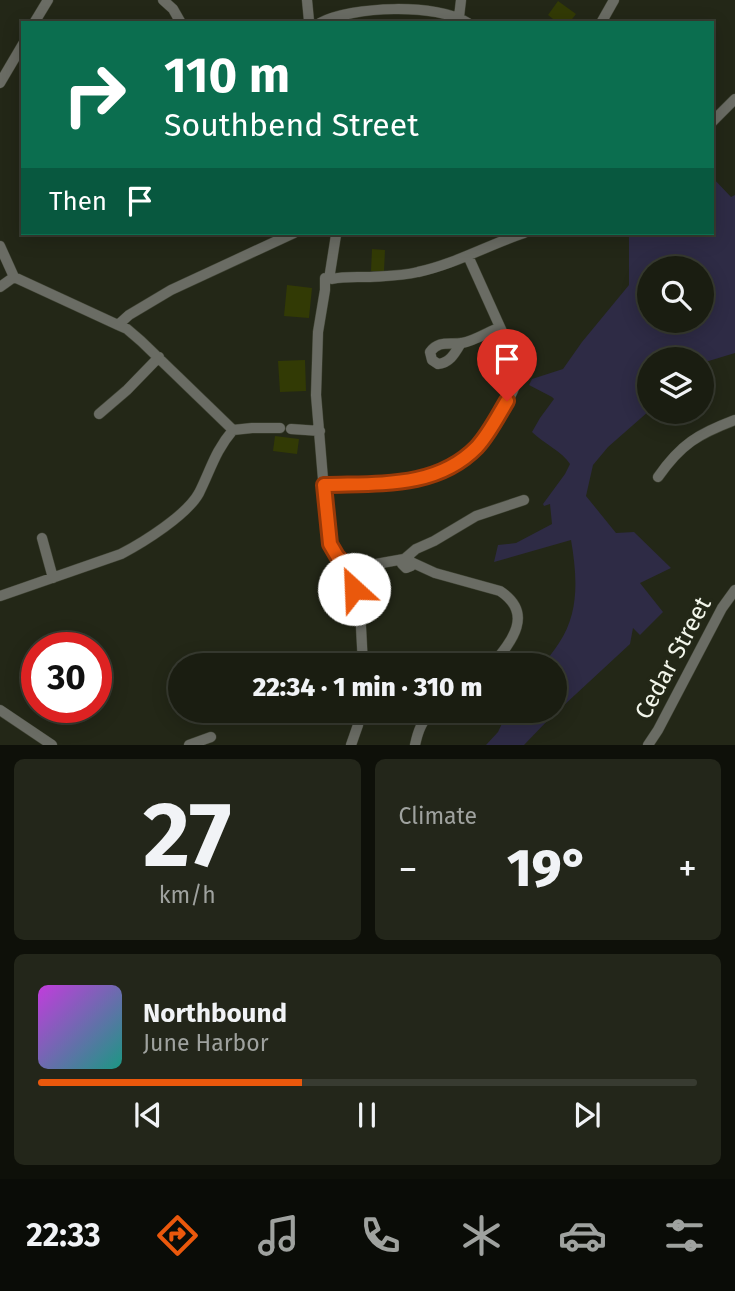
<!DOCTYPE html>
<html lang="en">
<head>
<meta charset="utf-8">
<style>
	:root { --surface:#1a1d11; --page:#23261a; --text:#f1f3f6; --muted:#9fa29f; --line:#383b31; --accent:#ea580c }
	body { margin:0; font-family:"Fira Sans",sans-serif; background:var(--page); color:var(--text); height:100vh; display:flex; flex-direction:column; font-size:26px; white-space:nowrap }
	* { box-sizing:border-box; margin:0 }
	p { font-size:23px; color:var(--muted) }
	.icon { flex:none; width:38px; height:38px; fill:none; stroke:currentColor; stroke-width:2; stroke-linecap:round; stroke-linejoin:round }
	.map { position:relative; height:745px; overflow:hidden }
	.details { display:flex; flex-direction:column; gap:14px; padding:14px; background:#0e1009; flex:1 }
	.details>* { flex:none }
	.guide { position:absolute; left:21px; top:21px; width:693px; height:214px; border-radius:0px; box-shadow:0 4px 18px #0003,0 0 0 2px var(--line); background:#0b6e4f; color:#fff; overflow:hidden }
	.controls { position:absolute; left:637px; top:256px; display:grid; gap:14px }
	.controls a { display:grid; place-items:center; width:77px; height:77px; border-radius:50%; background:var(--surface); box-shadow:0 4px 18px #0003,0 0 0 2px var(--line); font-size:35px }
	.speed { position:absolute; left:21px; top:632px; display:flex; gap:14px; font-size:35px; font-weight:700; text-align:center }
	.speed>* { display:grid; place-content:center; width:91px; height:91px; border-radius:50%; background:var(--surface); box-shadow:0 4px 18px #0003,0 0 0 2px var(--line); line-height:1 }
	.speed .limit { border:10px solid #d22; background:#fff; color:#111 }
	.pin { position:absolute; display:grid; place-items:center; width:60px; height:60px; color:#fff; margin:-72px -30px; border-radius:50% 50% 50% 0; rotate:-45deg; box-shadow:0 0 7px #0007 }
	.pin .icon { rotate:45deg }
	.me { position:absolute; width:77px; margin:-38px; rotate:335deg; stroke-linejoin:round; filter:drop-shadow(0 0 5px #0008) }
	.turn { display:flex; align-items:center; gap:24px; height:147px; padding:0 28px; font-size:32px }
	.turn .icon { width:91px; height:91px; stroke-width:2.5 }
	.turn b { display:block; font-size:49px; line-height:60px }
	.then { display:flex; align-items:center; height:66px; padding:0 28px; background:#0003; gap:14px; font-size:26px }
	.big { font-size:52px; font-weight:800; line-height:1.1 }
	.details .widget { flex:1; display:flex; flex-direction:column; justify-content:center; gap:10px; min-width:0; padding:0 24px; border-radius:10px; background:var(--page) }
	.details .dial { align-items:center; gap:0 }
	.dial b { font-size:91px; line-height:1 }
	.song { display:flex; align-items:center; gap:21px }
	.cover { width:84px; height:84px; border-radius:10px; background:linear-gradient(135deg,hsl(290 70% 55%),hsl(170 70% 35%)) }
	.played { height:7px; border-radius:4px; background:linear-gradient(90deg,var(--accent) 40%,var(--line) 40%) }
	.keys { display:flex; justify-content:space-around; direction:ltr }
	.heat { display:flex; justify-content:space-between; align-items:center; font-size:38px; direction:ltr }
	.details .tiles { flex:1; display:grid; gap:14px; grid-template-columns:1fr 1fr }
	.widget:last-child { grid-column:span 2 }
	.trip { position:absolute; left:168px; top:653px; width:399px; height:70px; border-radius:35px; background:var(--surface); box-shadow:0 4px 18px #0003,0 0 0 2px var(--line); font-weight:800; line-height:70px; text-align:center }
	.tabs { display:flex; height:112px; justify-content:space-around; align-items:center; background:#0a0c07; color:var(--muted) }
	.tabs .icon { width:49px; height:49px }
	.tabs .selected { color:var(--accent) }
	.tabs b { font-size:32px; color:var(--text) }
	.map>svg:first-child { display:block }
	.green { fill:#2e2b45; fill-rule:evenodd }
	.building { fill:#323a05 }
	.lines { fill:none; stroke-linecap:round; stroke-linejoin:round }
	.minor-casing { stroke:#404435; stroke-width:11 }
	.minor { stroke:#6a6c64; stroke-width:10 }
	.route-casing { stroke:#983908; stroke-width:18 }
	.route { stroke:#ea580c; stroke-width:12 }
	.labels { text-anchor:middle; stroke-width:7; stroke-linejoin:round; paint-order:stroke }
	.street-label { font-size:24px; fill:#f2f5ea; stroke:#232717 }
</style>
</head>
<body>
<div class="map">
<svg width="735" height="745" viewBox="0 0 735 745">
	<rect width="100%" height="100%" fill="#232717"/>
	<!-- green -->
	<path class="green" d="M712,177l19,20 4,-2v158l-33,10v-4h-53v52l-41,36 -15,18 -7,31 30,37 18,-1 37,36 -31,15 23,29 -23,23 -7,-7 -3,16 -81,75 -25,26h-38l12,-13 10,-21 47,-1v-45h-13c6,-7 12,-14 17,-22 21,-31 18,-68 12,-103l-77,22 4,-17 18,-2 36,-19 -2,-20 -6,2 -1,-2 22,-30 5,-10c-7,-12 -27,-21 -38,-32l8,-14 14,-19 -2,-2 -23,-12 3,-6 31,-10 19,-27 47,-57v-52h83zM649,268h53v52h-53z"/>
	<!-- building -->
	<path class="building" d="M558,1l18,13 -7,9h-11l-10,-8z
		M372,249l13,1 -1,21h-13z
		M287,285l25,3 -3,30 -25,-2z
		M305,360l1,31 -26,1 -2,-31z
		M275,436l24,3 -2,15 -24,-3z"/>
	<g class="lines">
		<!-- minor casing -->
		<g class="minor-casing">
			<path id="minor" d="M163,0l10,9 8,14
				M307,0l2,21
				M459,17l2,-17
				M34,23l14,-23
				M320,23c32,-17 117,-20 148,0
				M601,23l13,-23
				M0,83l23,-39
				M712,122l23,-23
				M0,246l14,31 104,48 9,4 14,12 92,89
				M330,273l6,-38
				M325,278v12l-7,42 -2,63 12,144 5,12 18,18
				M332,279c12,-3 25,-2 38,-2 16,-1 32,-1 48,-5 37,-8 70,-27 106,-39
				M0,287l14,-10
				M118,325l11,-10 42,-25 123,-57
				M461,343c-6,10 -11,20 -23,21l-6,-4 -2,-8c9,-12 19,-7 32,-9 12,-2 26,-11 38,-16
				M99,414l28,-24 32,-33
				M291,429l29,2
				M233,430l19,-2h28
				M658,477c23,-33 40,-43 77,-57
				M324,485c52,-2 119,5 156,-41 6,-8 11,-18 17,-27 14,-21 24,-32 17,-59l-46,-102
				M42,538l11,40
				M409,559l2,3v4l-5,2 -4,-4v-3l14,-12 18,-8 42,-25 48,-16
				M411,562l24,11 65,18c35,23 11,51 -8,74
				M361,564h15l28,-5
				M353,572l1,12 7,43 2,38
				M361,572l17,-4
				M0,596l121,-42c23,-12 66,-39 78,-61 12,-24 16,-42 34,-63
				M0,710l52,35
				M189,745l22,-8
				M351,745l7,-20 3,-15
				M415,745c3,-14 7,-25 18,-35
				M648,745l10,-15 64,-122 13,-18"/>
		</g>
		<!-- minor -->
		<use href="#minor" class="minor"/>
	</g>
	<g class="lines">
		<!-- route casing -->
		<g class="route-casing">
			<path id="route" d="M354,589l-1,-17 -16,-16 -7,-12 -6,-59c54,-2 112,4 153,-38 12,-13 21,-31 30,-46"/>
		</g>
		<!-- route -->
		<use href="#route" class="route"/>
	</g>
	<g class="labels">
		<!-- street labels -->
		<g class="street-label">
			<text transform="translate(673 658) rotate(-62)" y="8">Cedar Street</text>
		</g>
	</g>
</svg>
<div class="controls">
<a><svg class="icon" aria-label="search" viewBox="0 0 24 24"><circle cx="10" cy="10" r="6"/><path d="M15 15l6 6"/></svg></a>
<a><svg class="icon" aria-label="layers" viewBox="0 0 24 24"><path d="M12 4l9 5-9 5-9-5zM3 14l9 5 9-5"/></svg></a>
</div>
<div class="speed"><div class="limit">30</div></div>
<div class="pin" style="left:507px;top:401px;background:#d93025"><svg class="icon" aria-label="arrive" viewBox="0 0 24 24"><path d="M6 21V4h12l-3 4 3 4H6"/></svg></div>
<svg class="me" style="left:354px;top:589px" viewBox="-20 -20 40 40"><circle r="19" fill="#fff"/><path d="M0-13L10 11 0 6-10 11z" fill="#ea580c"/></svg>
<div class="trip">22:34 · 1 min · 310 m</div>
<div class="guide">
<div class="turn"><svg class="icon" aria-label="right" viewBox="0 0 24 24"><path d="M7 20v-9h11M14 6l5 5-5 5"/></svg><div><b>110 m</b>Southbend Street</div></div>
<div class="then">Then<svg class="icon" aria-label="arrive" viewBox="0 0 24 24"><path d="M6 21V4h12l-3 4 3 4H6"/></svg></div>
</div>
</div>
<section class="details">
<div class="tiles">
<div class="widget dial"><b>27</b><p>km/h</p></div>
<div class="widget"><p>Climate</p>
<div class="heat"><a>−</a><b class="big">19°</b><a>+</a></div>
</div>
<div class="widget">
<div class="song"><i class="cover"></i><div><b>Northbound</b><p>June Harbor</p></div></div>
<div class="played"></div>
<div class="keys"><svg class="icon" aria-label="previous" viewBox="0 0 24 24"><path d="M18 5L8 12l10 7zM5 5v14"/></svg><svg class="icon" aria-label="pause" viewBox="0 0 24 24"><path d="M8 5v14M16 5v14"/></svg><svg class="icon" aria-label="next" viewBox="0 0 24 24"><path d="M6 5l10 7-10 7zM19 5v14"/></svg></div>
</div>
</div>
</section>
<nav class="tabs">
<b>22:33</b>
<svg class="icon selected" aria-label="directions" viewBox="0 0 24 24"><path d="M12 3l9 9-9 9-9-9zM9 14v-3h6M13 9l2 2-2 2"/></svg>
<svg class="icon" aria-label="music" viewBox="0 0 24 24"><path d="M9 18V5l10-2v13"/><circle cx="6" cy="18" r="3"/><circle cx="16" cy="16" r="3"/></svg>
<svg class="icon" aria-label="phone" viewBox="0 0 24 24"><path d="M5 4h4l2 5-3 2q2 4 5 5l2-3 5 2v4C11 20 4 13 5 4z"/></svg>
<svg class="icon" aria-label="climate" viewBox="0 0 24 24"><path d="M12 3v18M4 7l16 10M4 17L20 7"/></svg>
<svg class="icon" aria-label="car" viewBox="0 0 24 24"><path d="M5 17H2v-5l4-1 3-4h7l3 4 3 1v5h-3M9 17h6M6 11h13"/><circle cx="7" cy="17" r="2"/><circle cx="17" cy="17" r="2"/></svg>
<svg class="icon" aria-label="filters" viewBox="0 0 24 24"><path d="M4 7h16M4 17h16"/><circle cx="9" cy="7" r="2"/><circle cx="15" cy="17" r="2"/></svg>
</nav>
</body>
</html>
